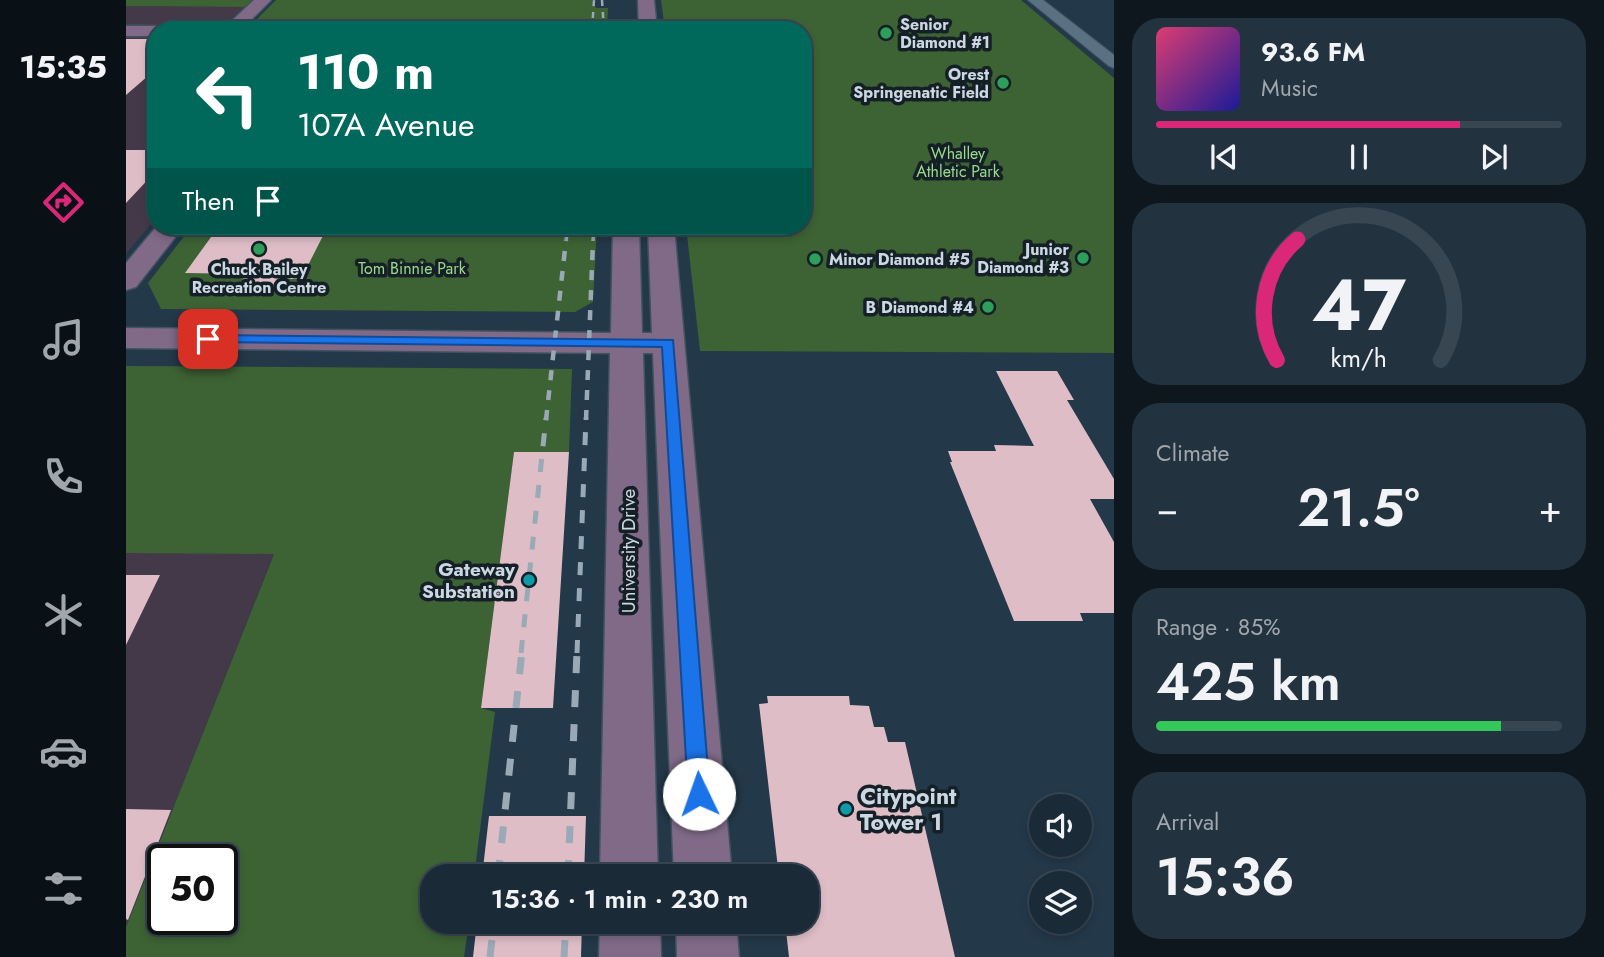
<!DOCTYPE html>
<html lang="en">
<head>
<meta charset="utf-8">
<style>
	:root { --surface:#1a2a37; --page:#23323f; --text:#f1f3f6; --muted:#9fa7ad; --line:#384652; --accent:#db2777 }
	body { margin:0; font-family:Jost,sans-serif; background:var(--page); color:var(--text); height:100vh; display:flex; flex-direction:column; font-size:26px; white-space:nowrap }
	* { box-sizing:border-box; margin:0 }
	p { font-size:23px; color:var(--muted) }
	.icon { flex:none; width:38px; height:38px; fill:none; stroke:currentColor; stroke-width:2; stroke-linecap:round; stroke-linejoin:round }
	.map { position:relative; flex:1; overflow:hidden }
	.panel { display:flex; flex-direction:column; gap:18px; padding:18px; background:#0e171e; width:490px }
	.panel>* { flex:none }
	.hud { position:absolute; left:21px; top:21px; width:665px; height:214px; border-radius:28px; box-shadow:0 4px 10px #0003,0 0 0 2px var(--line); background:#00695c; color:#fff; overflow:hidden }
	.controls { position:absolute; left:903px; top:794px; display:grid; gap:14px }
	.controls a { display:grid; place-items:center; width:63px; height:63px; border-radius:50%; background:var(--surface); box-shadow:0 4px 10px #0003,0 0 0 2px var(--line); font-size:35px }
	.speed { position:absolute; left:21px; top:844px; display:flex; gap:14px; font-size:35px; font-weight:700; text-align:center }
	.speed>* { display:grid; place-content:center; width:91px; height:91px; border-radius:50%; background:var(--surface); box-shadow:0 4px 10px #0003,0 0 0 2px var(--line); line-height:1 }
	.speed .limit { border:4px solid #111; border-radius:10px; background:#fff; color:#111 }
	.pin { position:absolute; display:grid; place-items:center; width:60px; height:60px; color:#fff; margin:-30px; border-radius:14px; box-shadow:0 4px 10px #0006 }
	.me { position:absolute; width:77px; margin:-38px; rotate:357deg; stroke-linejoin:round; filter:drop-shadow(0 0 5px #0008) }
	.turn { display:flex; align-items:center; gap:24px; height:147px; padding:0 35px; font-size:32px }
	.turn .icon { width:91px; height:91px; stroke-width:2.5 }
	.turn b { display:block; font-size:49px; line-height:60px }
	.then { display:flex; align-items:center; height:66px; padding:0 35px; background:#0003; gap:14px; font-size:26px }
	.big { font-size:52px; font-weight:600; line-height:1.1 }
	.panel .widget { flex:1; display:flex; flex-direction:column; justify-content:center; gap:10px; min-width:0; padding:0 24px; border-radius:28px; background:var(--page) }
	.panel .dial { align-items:center; gap:0 }
	.dial svg { height:182px; overflow:visible; fill:none; stroke:var(--line); stroke-width:7; stroke-linecap:round; text-anchor:middle }
	.dial text { fill:var(--text); stroke:none }
	.song { display:flex; align-items:center; gap:21px }
	.cover { width:84px; height:84px; border-radius:10px; background:linear-gradient(135deg,hsl(340 70% 55%),hsl(240 70% 35%)) }
	.played { height:7px; border-radius:4px; background:linear-gradient(90deg,var(--accent) 75%,var(--line) 75%) }
	.keys { display:flex; justify-content:space-around; direction:ltr }
	.heat { display:flex; justify-content:space-between; align-items:center; font-size:38px; direction:ltr }
	.charge { height:10px; border-radius:5px; background:linear-gradient(90deg,#34c759 85%,var(--line) 0) }
	.trip { position:absolute; left:294px; top:864px; width:399px; height:70px; border-radius:28px; background:var(--surface); box-shadow:0 4px 10px #0003,0 0 0 2px var(--line); font-weight:600; line-height:70px; text-align:center }
	main { display:flex; flex:1; min-height:0 }
	.menu { display:flex; flex-direction:column; width:126px; justify-content:space-around; align-items:center; background:#0a1116; color:var(--muted) }
	.menu .icon { width:49px; height:49px }
	.menu .active { color:var(--accent) }
	.menu b { font-size:32px; color:var(--text) }
	.map>svg:first-child { display:block }
	.commercial { fill:#443948 }
	.green { fill:#3d6234; fill-rule:evenodd }
	.building { fill:#debdc7 }
	.lines { fill:none; stroke-linecap:round; stroke-linejoin:round }
	.street-casing { stroke:#405361; stroke-width:2 }
	.secondary-casing { stroke:#405361; stroke-width:3 }
	.street { fill:#5a7184; fill-rule:evenodd }
	.secondary { fill:#806a88; fill-rule:evenodd }
	.rail-far4 { stroke:#9aa9b6; stroke-width:2.5; stroke-dasharray:6 6; stroke-linecap:butt }
	.rail-far3 { stroke:#9aa9b6; stroke-width:3.5; stroke-dasharray:8 8; stroke-linecap:butt }
	.rail-far2 { stroke:#9aa9b6; stroke-width:4.5; stroke-dasharray:10 10; stroke-linecap:butt }
	.rail-far1 { stroke:#9aa9b6; stroke-width:5; stroke-dasharray:13 13; stroke-linecap:butt }
	.rail { stroke:#9aa9b6; stroke-width:7; stroke-dasharray:17 17; stroke-linecap:butt }
	.route { fill:#1a73e8; stroke:#114b97; stroke-width:2 }
	.leisure-dot { fill:#2e9e5b; stroke:#151f26; stroke-width:2.5 }
	.culture-dot { fill:#0f9aa8; stroke:#151f26; stroke-width:2.5 }
	.labels { text-anchor:middle; stroke-width:7; stroke-linejoin:round; paint-order:stroke }
	.far-poi-label { font-size:16px; font-weight:bold; fill:#cbd8e3; stroke:#151f26; text-anchor:end }
	.far-park-label { font-size:16px; fill:#9adb8b; stroke:#151f26 }
	.street-label { font-size:19px; fill:#cbd8e3; stroke:#151f26 }
	.poi-label { font-size:19px; font-weight:bold; fill:#cbd8e3; stroke:#151f26; text-anchor:end }
	.near-poi-label { font-size:23px; font-weight:bold; fill:#cbd8e3; stroke:#151f26; text-anchor:start }
</style>
</head>
<body>
<main>
<nav class="menu">
<b>15:35</b>
<svg class="icon active" aria-label="directions" viewBox="0 0 24 24"><path d="M12 3l9 9-9 9-9-9zM9 14v-3h6M13 9l2 2-2 2"/></svg>
<svg class="icon" aria-label="music" viewBox="0 0 24 24"><path d="M9 18V5l10-2v13"/><circle cx="6" cy="18" r="3"/><circle cx="16" cy="16" r="3"/></svg>
<svg class="icon" aria-label="phone" viewBox="0 0 24 24"><path d="M5 4h4l2 5-3 2q2 4 5 5l2-3 5 2v4C11 20 4 13 5 4z"/></svg>
<svg class="icon" aria-label="climate" viewBox="0 0 24 24"><path d="M12 3v18M4 7l16 10M4 17L20 7"/></svg>
<svg class="icon" aria-label="car" viewBox="0 0 24 24"><path d="M5 17H2v-5l4-1 3-4h7l3 4 3 1v5h-3M9 17h6M6 11h13"/><circle cx="7" cy="17" r="2"/><circle cx="17" cy="17" r="2"/></svg>
<svg class="icon" aria-label="filters" viewBox="0 0 24 24"><path d="M4 7h16M4 17h16"/><circle cx="9" cy="7" r="2"/><circle cx="15" cy="17" r="2"/></svg>
</nav>
<div class="map">
<svg width="988" height="957" viewBox="0 0 988 957">
	<rect width="100%" height="100%" fill="#233849"/>
	<!-- commercial -->
	<path class="commercial" d="M0,6l119,1 -17,15 -23,5 -79,-1z
		M0,35h30v183l-30,36z
		M0,553h148l-148,374z"/>
	<!-- green -->
	<path class="green" d="M0,0h127l-8,7 -119,-1z
		M150,0h316l4,8h12l-1,22h-361z
		M535,0h360l93,78v275l-414,-2 -14,-125h117v-196h-138z
		M66,226h405l-4,76 -18,10 -414,-3 -13,-26z
		M0,366l446,3 -3,83h-55l-33,256 14,4 -21,165h-42v45h37l-5,35h-338v-30l148,-373 -148,-1zM37,859h59v60h-59z"/>
	<!-- building -->
	<path class="building" d="M0,39h30v30l-30,26z
		M0,150h30v21l-30,32z
		M93,226h109l-27,53h-15l-6,10h-43l9,-15 -61,-1z
		M870,371h61l17,29h-7l47,79v20h-24l24,43v71h-34l3,8h-69l-64,-159h2l-4,-11h48l-2,-6 40,1z
		M388,452h55l-16,256h-72z
		M0,575h34l-34,70z
		M641,696h82l1,9 19,1 5,21h10l4,15h17l50,215h-166l-4,-35h22v-45h-28l-20,-173 9,-1z
		M0,809l45,1 -43,110 -2,-1z
		M363,816h97l-2,61h-102z
		M351,922h105l-1,35h-108z"/>
	<g class="lines">
		<!-- street casing -->
		<g class="street-casing">
			<path id="street" d="M902,0h15l71,55v13l-5,-2z"/>
		</g>
		<!-- secondary casing -->
		<g class="secondary-casing">
			<path id="secondary" d="M128,0h17l-30,30h-19z
				M512,0h16l3,30h-18z
				M0,26h30l8,4h-8v6h-30z
				M31,226h27l-48,61 -10,3v-27z
				M487,226h26l3,107h10l-4,-107h26l58,651h-58l-21,-524h-10l15,524h-58l10,-524 -484,-5v-20l485,5z
				M474,922h60l1,35h-62z
				M550,922h60l3,35h-62z"/>
		</g>
		<!-- street -->
		<use href="#street" class="street"/>
		<!-- secondary -->
		<use href="#secondary" class="secondary"/>
		<!-- rail-far4 -->
		<path class="rail-far4" d="M476,0l2,30
			M466,30l2,-30"/>
		<!-- rail-far3 -->
		<path class="rail-far3" d="M440,241l2,-15
			M467,241l1,-15"/>
		<!-- rail-far2 -->
		<path class="rail-far2" d="M420,420l20,-180
			M460,420l7,-180"/>
		<!-- rail-far1 -->
		<path class="rail-far1" d="M395,653l25,-235
			M451,653l9,-235"/>
		<!-- rail -->
		<path class="rail" d="M372,877l24,-226
			M442,877l9,-226
			M364,957l4,-35
			M438,957l2,-35"/>
	</g>
	<!-- route -->
	<path class="route" d="M82,335l465,5 37,454 -4,8 -7,3 -8,-3 -3,-8 -26,-447 -458,-5 -2,-3z"/>
	<!-- markers -->
	<g class="leisure-dot">
		<circle cx="760" cy="33" r="7"/>
		<circle cx="877" cy="83" r="7"/>
		<circle cx="133" cy="249" r="7"/>
		<circle cx="957" cy="258" r="7"/>
		<circle cx="689" cy="259" r="7"/>
		<circle cx="862" cy="307" r="7"/>
	</g>
	<g class="culture-dot">
		<circle cx="403" cy="580" r="7"/>
		<circle cx="720" cy="809" r="7"/>
	</g>
	<g class="labels">
		<!-- far-poi labels -->
		<g class="far-poi-label">
			<text x="774" y="30" text-anchor="start">Senior<tspan x="774" dy="18">Diamond #1</tspan></text>
			<text x="863" y="80">Orest<tspan x="863" dy="18">Springenatic Field</tspan></text>
			<text x="943" y="255">Junior<tspan x="943" dy="18">Diamond #3</tspan></text>
			<text x="703" y="265" text-anchor="start">Minor Diamond #5</text>
			<text x="133" y="275" text-anchor="middle">Chuck Bailey<tspan x="133" dy="18">Recreation Centre</tspan></text>
			<text x="848" y="313">B Diamond #4</text>
		</g>
		<!-- far-park labels -->
		<g class="far-park-label">
			<text x="832" y="159">Whalley<tspan x="832" dy="18">Athletic Park</tspan></text>
			<text x="286" y="274">Tom Binnie Park</text>
		</g>
		<!-- street labels -->
		<g class="street-label">
			<text transform="translate(502 551) rotate(-90)" y="7">University Drive</text>
		</g>
		<!-- poi labels -->
		<g class="poi-label">
			<text x="389" y="576">Gateway<tspan x="389" dy="22">Substation</tspan></text>
		</g>
		<!-- near-poi labels -->
		<g class="near-poi-label">
			<text x="734" y="804">Citypoint<tspan x="734" dy="26">Tower 1</tspan></text>
		</g>
	</g>
</svg>
<div class="controls">
<a><svg class="icon" aria-label="sound" viewBox="0 0 24 24"><path d="M4 9h4l5-4v14l-5-4H4zM17 9q2 3 0 6"/></svg></a>
<a><svg class="icon" aria-label="layers" viewBox="0 0 24 24"><path d="M12 4l9 5-9 5-9-5zM3 14l9 5 9-5"/></svg></a>
</div>
<div class="speed"><div class="limit">50</div></div>
<div class="pin" style="left:82px;top:339px;background:#d93025"><svg class="icon" aria-label="arrive" viewBox="0 0 24 24"><path d="M6 21V4h12l-3 4 3 4H6"/></svg></div>
<svg class="me" style="left:573px;top:794px" viewBox="-20 -20 40 40"><circle r="19" fill="#fff"/><path d="M0-13L10 11 0 6-10 11z" fill="#1a73e8"/></svg>
<div class="trip">15:36 · 1 min · 230 m</div>
<div class="hud">
<div class="turn"><svg class="icon" aria-label="left" viewBox="0 0 24 24"><path d="M17 20v-9H6M10 6l-5 5 5 5"/></svg><div><b>110 m</b>107A Avenue</div></div>
<div class="then">Then<svg class="icon" aria-label="arrive" viewBox="0 0 24 24"><path d="M6 21V4h12l-3 4 3 4H6"/></svg></div>
</div>
</div>
<section class="panel">
<div class="widget">
<div class="song"><i class="cover"></i><div><b>93.6 FM</b><p>Music</p></div></div>
<div class="played"></div>
<div class="keys"><svg class="icon" aria-label="previous" viewBox="0 0 24 24"><path d="M18 5L8 12l10 7zM5 5v14"/></svg><svg class="icon" aria-label="pause" viewBox="0 0 24 24"><path d="M8 5v14M16 5v14"/></svg><svg class="icon" aria-label="next" viewBox="0 0 24 24"><path d="M6 5l10 7-10 7zM19 5v14"/></svg></div>
</div>
<div class="widget dial"><svg viewBox="0 0 100 80">
<path d="M14 69A42 42 0 1 1 86 69"/>
<path d="M14 69A42 42 0 0 1 23 16" stroke="#db2777"/>
<text x="50" y="56" font-size="32" font-weight="700">47</text>
<text x="50" y="72" font-size="11">km/h</text>
</svg></div>
<div class="widget"><p>Climate</p>
<div class="heat"><a>−</a><b class="big">21.5°</b><a>+</a></div>
</div>
<div class="widget"><p>Range · 85%</p><b class="big">425 km</b><div class="charge"></div></div>
<div class="widget"><p>Arrival</p><b class="big">15:36</b></div>
</section>
</main>
</body>
</html>
